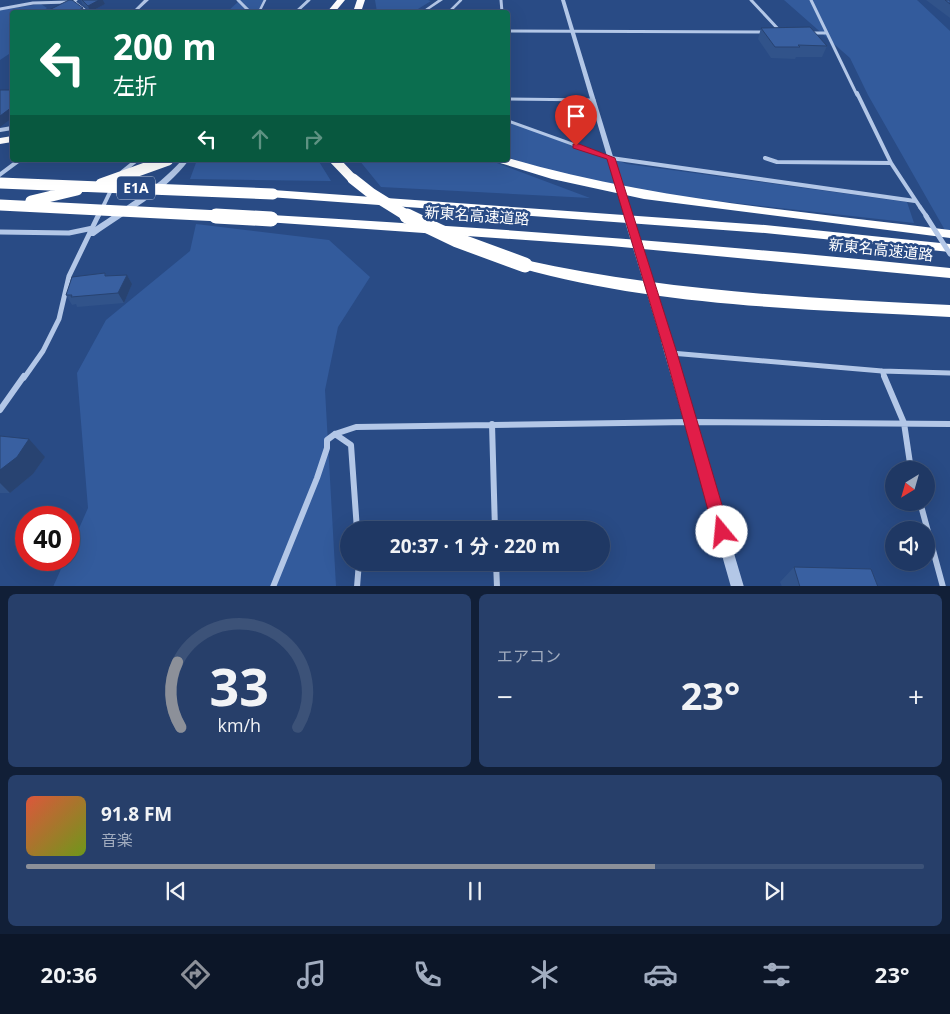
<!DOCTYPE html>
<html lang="ja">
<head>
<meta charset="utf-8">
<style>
	:root { --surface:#1f3864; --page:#273f6a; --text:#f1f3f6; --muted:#a1acbf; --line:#3c5278; --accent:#8c9099 }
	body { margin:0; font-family:"Open Sans","Noto Sans JP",sans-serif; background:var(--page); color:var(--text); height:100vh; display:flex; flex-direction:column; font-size:19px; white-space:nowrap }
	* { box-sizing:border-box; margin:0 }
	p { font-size:16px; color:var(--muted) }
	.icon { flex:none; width:28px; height:28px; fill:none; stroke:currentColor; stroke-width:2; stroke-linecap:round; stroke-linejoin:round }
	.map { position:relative; height:586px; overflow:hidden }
	.panel { display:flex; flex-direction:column; gap:8px; padding:8px; background:#111f37; flex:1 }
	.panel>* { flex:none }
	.hud { position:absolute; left:10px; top:10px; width:500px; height:152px; border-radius:5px; box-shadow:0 5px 20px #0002,0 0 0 1px var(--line); background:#0b6e4f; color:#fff; overflow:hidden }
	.needle { width:32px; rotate:217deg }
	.tools { position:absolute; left:885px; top:461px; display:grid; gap:10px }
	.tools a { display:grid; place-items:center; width:50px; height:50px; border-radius:50%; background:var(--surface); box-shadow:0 5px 20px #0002,0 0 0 1px var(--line); font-size:25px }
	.speed { position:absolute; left:15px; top:506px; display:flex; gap:10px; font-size:25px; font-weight:700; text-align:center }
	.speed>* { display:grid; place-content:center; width:65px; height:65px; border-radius:50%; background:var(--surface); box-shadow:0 5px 20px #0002,0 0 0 1px var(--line); line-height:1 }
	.speed .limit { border:8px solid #d22; background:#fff; color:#111 }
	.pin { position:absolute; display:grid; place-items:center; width:42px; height:42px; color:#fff; margin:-51px -21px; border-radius:50% 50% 50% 0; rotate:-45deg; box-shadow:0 0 5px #0007 }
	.pin .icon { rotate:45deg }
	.me { position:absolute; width:55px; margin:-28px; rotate:343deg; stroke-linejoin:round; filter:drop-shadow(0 0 4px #0008) }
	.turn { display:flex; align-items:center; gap:18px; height:105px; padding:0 20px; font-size:22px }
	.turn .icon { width:65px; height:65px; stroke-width:2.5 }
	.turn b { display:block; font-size:35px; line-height:42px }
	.lanes { display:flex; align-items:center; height:48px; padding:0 20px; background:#0003; justify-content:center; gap:25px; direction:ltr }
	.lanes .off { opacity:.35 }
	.big { font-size:38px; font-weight:700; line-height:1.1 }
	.panel .tile { flex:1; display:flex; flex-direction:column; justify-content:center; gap:8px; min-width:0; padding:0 18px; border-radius:8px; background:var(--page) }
	.panel .dial { align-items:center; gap:0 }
	.dial svg { height:130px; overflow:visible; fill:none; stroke:var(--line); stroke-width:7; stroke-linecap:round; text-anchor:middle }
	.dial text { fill:var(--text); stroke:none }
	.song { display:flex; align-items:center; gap:15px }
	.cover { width:60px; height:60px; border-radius:8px; background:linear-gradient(135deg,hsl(10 70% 55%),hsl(80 70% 35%)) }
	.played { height:5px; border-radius:2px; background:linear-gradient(90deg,var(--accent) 70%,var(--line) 70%) }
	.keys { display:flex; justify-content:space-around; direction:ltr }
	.heat { display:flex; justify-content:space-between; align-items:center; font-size:28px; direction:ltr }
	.panel .tiles { flex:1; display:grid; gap:8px; grid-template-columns:1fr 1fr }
	.tile:last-child { grid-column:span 2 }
	.trip { position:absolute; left:340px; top:521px; width:270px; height:50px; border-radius:25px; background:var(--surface); box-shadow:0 5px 20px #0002,0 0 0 1px var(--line); font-weight:700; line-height:50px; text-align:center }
	.menu { display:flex; height:80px; justify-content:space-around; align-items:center; background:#0c1628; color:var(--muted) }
	.menu .icon { width:35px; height:35px }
	.menu .selected { color:var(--accent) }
	.menu b { font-size:22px; color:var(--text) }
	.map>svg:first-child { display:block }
	.green { fill:#335b9c }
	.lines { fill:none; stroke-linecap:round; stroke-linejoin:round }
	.service-far1 { stroke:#b3c7e7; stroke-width:2.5 }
	.service { stroke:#b3c7e7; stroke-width:3 }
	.minor-far3 { stroke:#b3c7e7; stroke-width:3 }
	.minor-far2 { stroke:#b3c7e7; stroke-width:4 }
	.minor-far1 { stroke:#b3c7e7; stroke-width:5 }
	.minor { stroke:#b3c7e7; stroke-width:6 }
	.tertiary { fill:#b3c7e7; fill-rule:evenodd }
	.motorway { fill:#fff; fill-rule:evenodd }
	.minor-bridge-far1 { stroke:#b3c7e7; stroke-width:4 }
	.minor-bridge { stroke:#b3c7e7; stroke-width:5 }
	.tertiary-bridge-far1 { stroke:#b3c7e7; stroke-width:7 }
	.tertiary-bridge { stroke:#b3c7e7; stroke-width:9 }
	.motorway-bridge-far1 { stroke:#fff; stroke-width:11 }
	.motorway-bridge { stroke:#fff; stroke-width:15 }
	.wall { fill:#31538a }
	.shaded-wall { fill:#284371 }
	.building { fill:#3960a1; stroke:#284371 }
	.route { fill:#e11d48; stroke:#92132f }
	.labels { text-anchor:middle; stroke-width:5; stroke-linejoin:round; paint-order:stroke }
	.shield { fill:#294b85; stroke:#bfc9da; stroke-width:1 }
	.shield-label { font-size:14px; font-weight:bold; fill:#fff }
	.street-label { font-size:15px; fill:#fff; stroke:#294b85 }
</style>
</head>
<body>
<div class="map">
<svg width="950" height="587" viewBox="0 0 950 587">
	<rect width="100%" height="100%" fill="#294b85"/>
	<!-- green -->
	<path class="green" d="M240,0h25l-6,12h-32z
		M375,0h53l3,1 -18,11h-36z
		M784,0h133l33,31v208l-82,-144 -18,-37z
		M41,4l6,4 -5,4h-30v40l-12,8v-50z
		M508,120l119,44 280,38 7,21 -278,-31 -98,-24 -30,-11z
		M197,160h121l13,21 -141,-2z
		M359,160h130l101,38 -209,-11z
		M196,224l133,16 41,37 -32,50 -13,63 11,196 -283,1 12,-27h4v-9l19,-43 -11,-135 29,-53 84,-69z"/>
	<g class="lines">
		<!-- service-far1 -->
		<path class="service-far1" d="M259,12l6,-12
			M449,12l12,-12"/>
		<!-- service -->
		<path class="service" d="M508,99l86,1
			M508,121l103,37"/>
		<!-- minor-far3 -->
		<path class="minor-far3" d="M76,0l-2,2 13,10
			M238,0l12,12
			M501,0l1,12
			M751,0l29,31
			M811,0l46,95
			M0,9l33,-6 36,-1
			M296,12l13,-12
			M398,12h27
			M508,31l259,1
			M810,33h17"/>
		<!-- minor-far2 -->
		<path class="minor-far2" d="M857,93l34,70 29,44
			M0,130l12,-2
			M611,158l304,43
			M765,158l12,4 114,1
			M122,172l15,-12
			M98,217l14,-29"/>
		<!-- minor-far1 -->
		<path class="minor-far1" d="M0,232l69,1 24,-5
			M671,353l211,18 68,2
			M882,371l3,7
			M24,378l19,-27 16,-32 10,-43 29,-60"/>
		<!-- minor -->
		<path class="minor" d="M884,376l20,47 7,47
			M0,410l24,-34
			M492,424l3,106
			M335,434l16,11 6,85
			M920,502l23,85
			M496,562l1,25
			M273,587l44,-109 10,-30v-8l8,-6 21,-7 333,-5 261,2
			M357,587l2,-25"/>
		<!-- tertiary -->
		<path class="tertiary" d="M144,0h5l-13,12h-4z
			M438,0h5l-18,12h-4z
			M561,0h4l50,163 -1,1 -2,1 -3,-2z
			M16,160h7l-23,17v-5z
			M182,160h7c-25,33 -62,52 -95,76h-6l-1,-2 1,-2c33,-23 67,-42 94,-72z
			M666,337l3,1 2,3 73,246h-13l-70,-246 2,-3z"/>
		<!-- motorway -->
		<path class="motorway" d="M337,0h8l-10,12h-8z
			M357,0h8l-4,12h-8z
			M12,136v6l-12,2v-6z
			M508,158c143,42 294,53 442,72v8l-306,-39 -92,-20 -55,-17 -2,-2h13z
			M328,160h13l18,19 -2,3h-8z
			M273,190l492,35 185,19v8l-185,-19 -496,-36 -2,-3 2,-3z
			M271,215c227,13 453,30 679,53v10l-339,-32 -345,-24 -2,-3z
			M525,260c140,31 282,38 425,45v12c-143,-8 -291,-10 -430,-49l-2,-3z"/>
		<!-- minor-bridge-far1 -->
		<path class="minor-bridge-far1" d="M920,207l7,10"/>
		<!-- minor-bridge -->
		<path class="minor-bridge" d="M926,216l24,38"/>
		<!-- tertiary-bridge-far1 -->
		<path class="tertiary-bridge-far1" d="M612,163l17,54"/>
		<!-- tertiary-bridge -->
		<path class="tertiary-bridge" d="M628,216l38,125"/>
		<!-- motorway-bridge-far1 -->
		<path class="motorway-bridge-far1" d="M353,179l19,15 37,23
			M0,183l273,11
			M101,184l67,-24
			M31,201l46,-11
			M0,205l240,12"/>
		<!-- motorway-bridge -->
		<path class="motorway-bridge" d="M216,216l55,3
			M407,216l50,24 68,25"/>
	</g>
	<!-- wall -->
	<path class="wall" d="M81,0h22l2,4 -15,8 -8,-8z
		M926,0h24v18z
		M761,28l66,18 -5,11h-26l-1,2 -24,-1 -13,-19z
		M105,273l2,3 20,-1 5,9 -8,19 -47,4 -1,-3 -4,1 -6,-10z
		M0,436l45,21 -12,17 -23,19h-10z
		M794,567l84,20h-96l-2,-5z"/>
	<!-- shaded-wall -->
	<path class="shaded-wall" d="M99,0h4l2,4 -15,8 -2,-6z
		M83,8l2,4h-11z
		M12,107v11l-12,9v-11z
		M127,275l5,9 -8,19 -6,-10z
		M29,439l16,18 -12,17 -23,19 -10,-10v-13z"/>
	<!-- building -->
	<path class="building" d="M69,0h3l11,8 -9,4h-29z
		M82,0h17l-11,6z
		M945,0h5v4z
		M810,27l17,19 -29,-1 2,2h-25l-14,-19z
		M0,90h12v17l-12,9z
		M105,273v3l22,-1 -9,18 -47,4 1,-2h-6l6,-18z
		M0,436l29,3 -12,18 -17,13z
		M794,567l77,2 7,18h-78z"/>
	<!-- route -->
	<path class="route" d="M573,144h6l36,14 62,195 53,179 -3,5 -5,2 -6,-2 -2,-5 -49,-179 -58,-194 -34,-11z"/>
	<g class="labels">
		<!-- shield labels -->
		<rect class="shield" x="117" y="176.5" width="38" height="23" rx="4"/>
		<g class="shield-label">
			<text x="136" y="193">E1A</text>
		</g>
		<!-- street labels -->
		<g class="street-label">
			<text transform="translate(477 216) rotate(4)" y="5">新東名高速道路</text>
			<text transform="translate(881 250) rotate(6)" y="5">新東名高速道路</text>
		</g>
	</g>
</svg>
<div class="tools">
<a><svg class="needle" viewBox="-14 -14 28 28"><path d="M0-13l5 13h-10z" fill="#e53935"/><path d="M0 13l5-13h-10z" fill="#a1acbf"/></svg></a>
<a><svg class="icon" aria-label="sound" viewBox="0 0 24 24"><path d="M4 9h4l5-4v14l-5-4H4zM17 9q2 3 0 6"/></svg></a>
</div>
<div class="speed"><div class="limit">40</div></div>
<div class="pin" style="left:576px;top:146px;background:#d93025"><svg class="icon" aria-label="arrive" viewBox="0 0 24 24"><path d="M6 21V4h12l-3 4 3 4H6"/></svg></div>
<svg class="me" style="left:722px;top:532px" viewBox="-20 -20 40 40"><circle r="19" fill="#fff"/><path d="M0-13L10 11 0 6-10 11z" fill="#e11d48"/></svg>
<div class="trip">20:37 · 1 分 · 220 m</div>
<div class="hud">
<div class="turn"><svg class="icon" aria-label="left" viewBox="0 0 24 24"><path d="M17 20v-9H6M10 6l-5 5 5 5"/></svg><div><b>200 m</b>左折</div></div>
<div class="lanes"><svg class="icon" aria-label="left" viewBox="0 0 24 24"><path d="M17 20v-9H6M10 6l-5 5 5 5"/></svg><svg class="icon off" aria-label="ahead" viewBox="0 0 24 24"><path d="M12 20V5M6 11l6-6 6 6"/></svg><svg class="icon off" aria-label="right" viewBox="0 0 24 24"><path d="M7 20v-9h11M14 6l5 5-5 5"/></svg></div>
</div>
</div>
<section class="panel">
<div class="tiles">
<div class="tile dial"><svg viewBox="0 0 100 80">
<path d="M14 69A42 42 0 1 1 86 69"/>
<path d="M14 69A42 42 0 0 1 12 29" stroke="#8c9099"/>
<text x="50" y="56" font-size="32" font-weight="700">33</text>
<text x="50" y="72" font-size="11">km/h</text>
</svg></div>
<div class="tile"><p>エアコン</p>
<div class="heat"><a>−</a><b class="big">23°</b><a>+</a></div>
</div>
<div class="tile">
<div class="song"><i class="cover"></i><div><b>91.8 FM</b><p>音楽</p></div></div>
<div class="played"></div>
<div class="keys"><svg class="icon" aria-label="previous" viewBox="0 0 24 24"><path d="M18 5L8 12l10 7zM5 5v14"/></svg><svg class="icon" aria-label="pause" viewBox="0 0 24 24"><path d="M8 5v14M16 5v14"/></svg><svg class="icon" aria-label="next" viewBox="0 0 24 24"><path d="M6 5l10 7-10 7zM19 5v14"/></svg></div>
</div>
</div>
</section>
<nav class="menu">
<b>20:36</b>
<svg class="icon selected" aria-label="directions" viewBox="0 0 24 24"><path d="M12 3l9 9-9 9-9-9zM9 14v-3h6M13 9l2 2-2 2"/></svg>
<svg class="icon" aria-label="music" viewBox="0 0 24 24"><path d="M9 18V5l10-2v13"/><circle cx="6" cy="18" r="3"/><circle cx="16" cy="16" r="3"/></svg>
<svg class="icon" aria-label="phone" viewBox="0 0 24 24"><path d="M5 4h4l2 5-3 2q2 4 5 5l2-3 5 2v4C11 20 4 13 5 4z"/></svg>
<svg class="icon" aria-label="climate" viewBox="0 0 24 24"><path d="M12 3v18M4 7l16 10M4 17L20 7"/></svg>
<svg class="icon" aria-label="car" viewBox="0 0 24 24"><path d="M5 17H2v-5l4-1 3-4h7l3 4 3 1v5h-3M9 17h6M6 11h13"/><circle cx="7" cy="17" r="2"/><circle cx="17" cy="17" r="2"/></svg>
<svg class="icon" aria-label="filters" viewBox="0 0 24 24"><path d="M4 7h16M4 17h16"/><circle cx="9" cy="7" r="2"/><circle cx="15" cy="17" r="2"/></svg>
<b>23°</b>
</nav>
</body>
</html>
